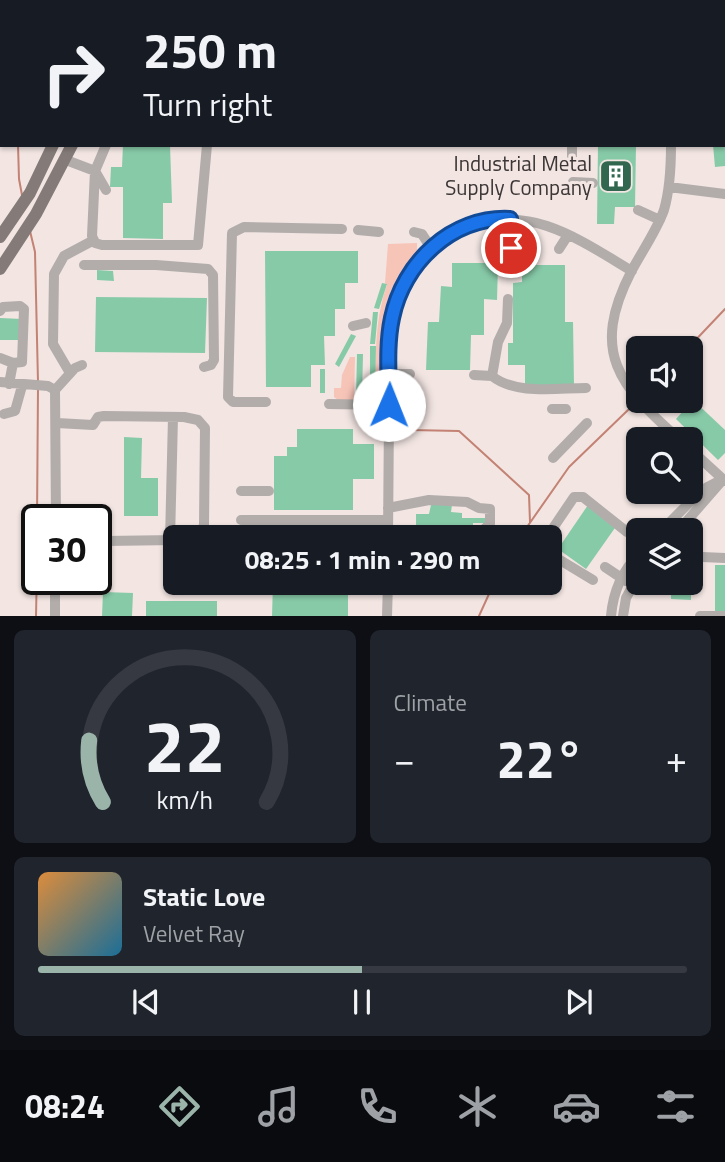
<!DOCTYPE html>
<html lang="en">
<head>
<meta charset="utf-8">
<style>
	:root { --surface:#171b24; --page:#20242c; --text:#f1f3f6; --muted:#9ea1a6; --line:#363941; --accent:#9bb4aa }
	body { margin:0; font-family:"Titillium Web",sans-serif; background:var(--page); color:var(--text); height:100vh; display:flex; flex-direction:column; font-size:26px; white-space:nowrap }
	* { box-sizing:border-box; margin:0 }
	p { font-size:23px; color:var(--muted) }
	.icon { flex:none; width:38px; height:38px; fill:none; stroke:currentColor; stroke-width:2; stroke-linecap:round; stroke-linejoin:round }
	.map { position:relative; height:616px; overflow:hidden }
	.drawer { display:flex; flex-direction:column; gap:14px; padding:14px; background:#0d0f14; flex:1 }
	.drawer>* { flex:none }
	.banner { position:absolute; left:0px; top:0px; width:726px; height:147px; box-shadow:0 2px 5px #0004; background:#171b24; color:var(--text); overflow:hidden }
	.buttons { position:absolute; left:626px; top:336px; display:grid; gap:14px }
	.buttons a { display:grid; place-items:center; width:77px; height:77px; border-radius:10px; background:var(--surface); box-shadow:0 2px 5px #0004; font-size:35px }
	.speed { position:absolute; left:21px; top:504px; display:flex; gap:14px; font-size:35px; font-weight:700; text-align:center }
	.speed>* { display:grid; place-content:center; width:91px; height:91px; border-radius:50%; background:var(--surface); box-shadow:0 2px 5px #0004; line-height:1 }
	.speed .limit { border:4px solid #111; border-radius:10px; background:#fff; color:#111 }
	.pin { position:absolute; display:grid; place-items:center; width:60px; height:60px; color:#fff; margin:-30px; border:4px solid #fff; border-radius:50%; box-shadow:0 2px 7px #0007 }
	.me { position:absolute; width:77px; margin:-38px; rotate:1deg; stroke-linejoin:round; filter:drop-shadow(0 0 5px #0008) }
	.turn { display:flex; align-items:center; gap:24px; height:147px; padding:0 28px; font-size:32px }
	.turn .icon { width:91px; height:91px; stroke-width:2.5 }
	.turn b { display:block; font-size:49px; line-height:60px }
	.big { font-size:52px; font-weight:700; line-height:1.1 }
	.drawer .tile { flex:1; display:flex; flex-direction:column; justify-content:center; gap:10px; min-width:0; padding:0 24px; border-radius:10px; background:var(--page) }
	.drawer .dial { align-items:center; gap:0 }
	.dial svg { height:182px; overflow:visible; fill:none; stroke:var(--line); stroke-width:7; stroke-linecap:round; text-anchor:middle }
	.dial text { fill:var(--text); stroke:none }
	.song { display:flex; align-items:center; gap:21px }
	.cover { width:84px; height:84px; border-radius:10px; background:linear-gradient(135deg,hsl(30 70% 55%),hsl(200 70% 35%)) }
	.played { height:7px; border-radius:4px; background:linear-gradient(90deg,var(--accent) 50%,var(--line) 50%) }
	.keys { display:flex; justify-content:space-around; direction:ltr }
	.heat { display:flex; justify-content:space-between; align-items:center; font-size:38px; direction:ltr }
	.drawer .tiles { flex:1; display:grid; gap:14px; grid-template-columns:1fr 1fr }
	.tile:last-child { grid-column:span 2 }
	.trip { position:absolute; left:163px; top:525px; width:399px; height:70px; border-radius:10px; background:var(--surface); box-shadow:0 2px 5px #0004; font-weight:700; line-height:70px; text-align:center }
	.menu { display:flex; height:112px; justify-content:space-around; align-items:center; background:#090b0e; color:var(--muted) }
	.menu .icon { width:49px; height:49px }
	.menu .selected { color:var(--accent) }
	.menu b { font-size:32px; color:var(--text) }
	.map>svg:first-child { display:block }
	.green { fill:#f7c4b8 }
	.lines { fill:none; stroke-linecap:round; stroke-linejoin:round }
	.stream { stroke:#c38274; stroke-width:2 }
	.building { fill:#87caa8 }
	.minor { stroke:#b2adab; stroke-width:10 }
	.major { stroke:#847b78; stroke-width:12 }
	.route-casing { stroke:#114b97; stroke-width:18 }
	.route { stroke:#1a73e8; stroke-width:12 }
	.labels { text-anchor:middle; stroke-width:6; stroke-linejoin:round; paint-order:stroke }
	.poi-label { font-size:21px; fill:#3c3736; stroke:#f2e5e2; text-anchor:end }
</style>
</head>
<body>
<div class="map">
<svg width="725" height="616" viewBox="0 0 725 616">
	<rect width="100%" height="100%" fill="#f2e5e2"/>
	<!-- green -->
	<path class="green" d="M417,243v8l-26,39 -6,21 -4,86h-6c1,-39 -1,-75 12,-112l-2,-2 3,-39z
		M350,357h5l-1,41 8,2h-24l-4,-3v-9h7l1,-13z"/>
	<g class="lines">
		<!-- stream -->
		<path class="stream" d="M18,145l1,34 3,16
			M30,231l5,21 3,130
			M688,348l37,-39
			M409,385l2,45 48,1 70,64 1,27
			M37,520l1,-132
			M520,537l49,-70 59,-57
			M36,616l1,-50
			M479,616l15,-33"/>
	</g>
	<!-- building -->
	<path class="building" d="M123,145h47l2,58h-9v36l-40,-1v-51h-13l1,-20h11z
		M598,145h38l-1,62h-20l-1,17h-17z
		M713,145h12v21l-10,1z
		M265,251h93v32h-13v26h-10v27h-11l1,29h-14v22h-45z
		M452,263h46l-1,37 -13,-1v36h-13l-1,35h-44l2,-48h11l2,-36 11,1z
		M522,265h43v57h8l1,63h-49v-20h-17v-22h5v-60l9,-1z
		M97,270l16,1 1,10 -17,-1z
		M382,283l5,1 -8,25 -5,-1z
		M96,297l111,1 -2,55 -110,-1z
		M373,312h5l-3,32h-5z
		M0,318l22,1 -1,21h-21z
		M351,334l5,2 -17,31 -4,-3z
		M370,346h6l-1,51h-5z
		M357,354h6l-1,44h-6z
		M320,369h5v24h-5z
		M691,398l34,32v23l-7,7 -42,-41 9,-10 -8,-8h14z
		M297,429h56v15h21v35h-21v31h-79v-54h13v-9h10z
		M124,437l18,1 -1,40h17v38h-34z
		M431,505h21l-1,7 11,1v5h26v5h-15v14h-52v-7h-5v-16h13z
		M588,505l29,20 -31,44 -28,-20z
		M715,565h10v48h-10z
		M273,583h75v33h-76z
		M671,583h20v17l-20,-1z
		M103,592l30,1 -1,23h-30z
		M146,601h71v15h-71z"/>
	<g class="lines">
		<!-- minor -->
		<path class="minor" d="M468,0l24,2
			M100,2v-2
			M114,2l1,-2
			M202,2v-2
			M415,2v-2
			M675,2v-2
			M724,26h1
			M724,119h1
			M106,145l-11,26 -3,65 3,7 7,2h96l9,-100
			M671,145c0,22 -1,44 -7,65 -8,22 -22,41 -33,62 -41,80 -12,114 48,167
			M572,158v-13
			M66,160l29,11 11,19
			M573,182l20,1
			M669,187l56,7
			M638,210l22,10
			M510,219l1,29
			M358,230l21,2
			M414,232l8,2 9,14
			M559,249l9,-14
			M84,265h72l52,4 5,6 1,85 -3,5 -7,2
			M508,299l-1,24 -9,19 -6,34c23,19 65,12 94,12
			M0,311l3,-4 17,-1 4,3 -2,53 -9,1 -4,21
			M353,326l13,-3
			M0,358l13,5
			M70,373l-17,-29 1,-70 10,-18 30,-16
			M389,374h21
			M474,375l18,1
			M0,382l48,4 7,4
			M55,390l1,130
			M55,390l20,-22 7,-3
			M266,402h-33l-5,-5 4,-164 12,-6 98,2
			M329,404l60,1
			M552,409h14
			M4,414l11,-3 7,-25
			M57,423l36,2 5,-8 6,-1 80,1 14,3 7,8 -1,97 -5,12
			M691,450l34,31
			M553,458l34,-35
			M241,491h28
			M388,508l41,-8 38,2 12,6 11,1v15l-6,5
			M241,520h147
			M662,530l40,-40 21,-11
			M679,530l41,-47
			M96,534l3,4 7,3 69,-1
			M388,537c0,-40 1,-81 1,-122 0,-74 -6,-159 80,-188 26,-9 52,-10 78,-1 30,10 58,29 85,45
			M547,537l27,-40h9l44,35
			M170,540l3,-123
			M550,554l43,26
			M702,557l23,1
			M605,567l21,14
			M642,583l13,4v-4
			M55,616v-37
			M387,616l1,-33
			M611,616c2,-23 11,-45 28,-62
			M623,616l3,-18 13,-23
			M700,616h25"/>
		<!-- major -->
		<path class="major" d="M18,0l3,2
			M0,15l2,1
			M724,62l1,-1
			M724,78h1
			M0,237l30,-44 23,-48
			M0,269l36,-55 36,-69"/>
	</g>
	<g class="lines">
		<!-- route casing -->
		<g class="route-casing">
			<path id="route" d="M389,405c0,-29 -3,-59 3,-87 11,-55 60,-102 118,-99l1,29"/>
		</g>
		<!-- route -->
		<use href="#route" class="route"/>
	</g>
	<!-- icons -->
	<defs>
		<g id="building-square" transform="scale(1.75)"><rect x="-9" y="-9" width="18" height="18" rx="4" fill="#31674e" stroke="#f2e5e2"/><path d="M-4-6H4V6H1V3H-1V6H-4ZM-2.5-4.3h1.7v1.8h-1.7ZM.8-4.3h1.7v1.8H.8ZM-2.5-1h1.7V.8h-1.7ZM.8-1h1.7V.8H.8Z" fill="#fff"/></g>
	</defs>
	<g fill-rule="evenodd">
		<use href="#building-square" x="616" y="176"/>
	</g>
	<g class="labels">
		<!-- poi labels -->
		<g class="poi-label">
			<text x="592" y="171">Industrial Metal<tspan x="592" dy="24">Supply Company</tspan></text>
		</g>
	</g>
</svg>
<div class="buttons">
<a><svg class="icon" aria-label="sound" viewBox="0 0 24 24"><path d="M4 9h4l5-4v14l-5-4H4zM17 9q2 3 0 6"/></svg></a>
<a><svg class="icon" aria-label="search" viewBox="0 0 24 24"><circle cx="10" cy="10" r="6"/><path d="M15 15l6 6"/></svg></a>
<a><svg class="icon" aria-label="layers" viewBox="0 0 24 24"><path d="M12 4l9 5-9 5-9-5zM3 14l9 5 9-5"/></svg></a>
</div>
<div class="speed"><div class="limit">30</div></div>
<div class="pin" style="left:511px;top:248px;background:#d93025"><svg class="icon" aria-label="arrive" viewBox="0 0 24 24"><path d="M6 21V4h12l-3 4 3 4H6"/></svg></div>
<svg class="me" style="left:389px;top:405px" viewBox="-20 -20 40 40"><circle r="19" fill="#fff"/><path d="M0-13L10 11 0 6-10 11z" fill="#1a73e8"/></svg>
<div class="trip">08:25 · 1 min · 290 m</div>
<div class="banner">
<div class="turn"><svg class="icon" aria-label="right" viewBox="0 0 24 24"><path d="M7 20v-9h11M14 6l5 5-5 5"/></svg><div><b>250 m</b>Turn right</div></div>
</div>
</div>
<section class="drawer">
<div class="tiles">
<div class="tile dial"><svg viewBox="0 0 100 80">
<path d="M14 69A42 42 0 1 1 86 69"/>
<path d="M14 69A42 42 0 0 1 8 42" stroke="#9bb4aa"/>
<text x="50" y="56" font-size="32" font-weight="700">22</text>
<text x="50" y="72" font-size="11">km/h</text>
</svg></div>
<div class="tile"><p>Climate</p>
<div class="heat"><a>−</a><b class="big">22°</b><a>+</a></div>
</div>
<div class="tile">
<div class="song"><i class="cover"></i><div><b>Static Love</b><p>Velvet Ray</p></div></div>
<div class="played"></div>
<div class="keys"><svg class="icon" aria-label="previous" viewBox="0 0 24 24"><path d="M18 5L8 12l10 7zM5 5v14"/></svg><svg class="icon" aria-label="pause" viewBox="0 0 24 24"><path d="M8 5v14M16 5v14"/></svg><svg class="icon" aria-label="next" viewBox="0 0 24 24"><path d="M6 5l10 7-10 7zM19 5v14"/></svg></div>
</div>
</div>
</section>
<nav class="menu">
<b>08:24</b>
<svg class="icon selected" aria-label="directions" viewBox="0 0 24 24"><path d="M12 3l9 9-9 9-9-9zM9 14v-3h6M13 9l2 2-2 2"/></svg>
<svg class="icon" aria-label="music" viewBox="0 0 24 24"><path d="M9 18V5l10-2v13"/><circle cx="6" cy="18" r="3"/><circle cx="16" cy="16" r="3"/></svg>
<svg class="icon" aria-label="phone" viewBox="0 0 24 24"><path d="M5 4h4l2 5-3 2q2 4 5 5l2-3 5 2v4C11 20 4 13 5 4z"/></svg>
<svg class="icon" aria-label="climate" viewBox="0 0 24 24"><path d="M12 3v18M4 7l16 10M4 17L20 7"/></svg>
<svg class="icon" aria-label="car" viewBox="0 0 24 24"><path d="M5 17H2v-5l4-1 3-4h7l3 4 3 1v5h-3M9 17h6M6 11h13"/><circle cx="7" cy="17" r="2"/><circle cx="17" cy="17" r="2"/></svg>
<svg class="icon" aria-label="filters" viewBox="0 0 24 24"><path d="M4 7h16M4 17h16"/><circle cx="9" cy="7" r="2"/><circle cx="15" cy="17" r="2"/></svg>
</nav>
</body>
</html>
